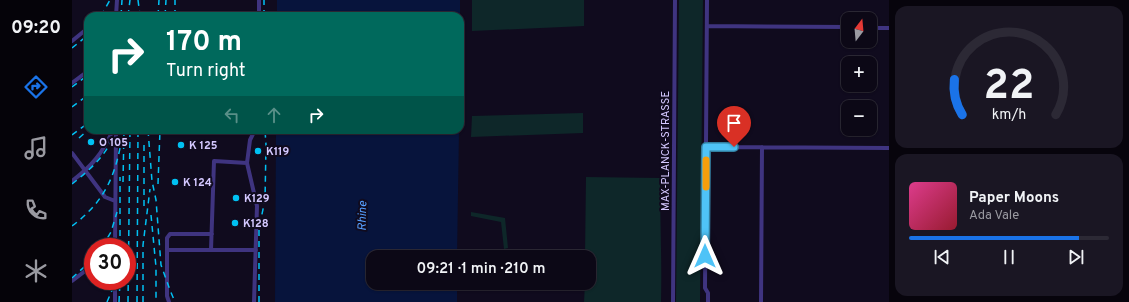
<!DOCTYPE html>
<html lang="en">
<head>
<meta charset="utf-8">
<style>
	:root { --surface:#0c0816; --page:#1a1623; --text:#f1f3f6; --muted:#9a9aa1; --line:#2c2935; --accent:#1a73e8 }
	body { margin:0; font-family:Overpass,sans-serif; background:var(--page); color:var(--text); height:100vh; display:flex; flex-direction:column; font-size:15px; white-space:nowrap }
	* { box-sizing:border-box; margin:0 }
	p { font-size:13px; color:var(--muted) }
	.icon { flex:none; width:22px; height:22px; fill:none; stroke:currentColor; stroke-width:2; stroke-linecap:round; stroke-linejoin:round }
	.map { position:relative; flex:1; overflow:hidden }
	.side { display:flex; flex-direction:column; gap:6px; padding:6px; background:#07040c; width:240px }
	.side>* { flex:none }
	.hud { position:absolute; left:12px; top:12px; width:380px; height:122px; border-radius:12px; box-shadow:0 1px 3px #0004,0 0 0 1px var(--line); background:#00695c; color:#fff; overflow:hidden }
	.needle { width:26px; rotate:16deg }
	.buttons { position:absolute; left:769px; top:12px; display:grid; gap:8px }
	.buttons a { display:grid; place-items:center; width:36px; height:36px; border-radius:8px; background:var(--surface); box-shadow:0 1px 3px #0004,0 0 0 1px var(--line); font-size:20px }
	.speed { position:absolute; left:12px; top:238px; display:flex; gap:8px; font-size:20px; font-weight:700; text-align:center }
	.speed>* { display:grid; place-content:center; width:52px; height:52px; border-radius:50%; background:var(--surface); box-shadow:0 1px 3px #0004,0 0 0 1px var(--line); line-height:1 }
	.speed .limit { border:6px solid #d22; background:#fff; color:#111 }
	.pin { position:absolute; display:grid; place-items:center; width:34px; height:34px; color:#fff; margin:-41px -17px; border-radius:50% 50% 50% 0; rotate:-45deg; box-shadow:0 0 4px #0007 }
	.pin .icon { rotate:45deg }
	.me { position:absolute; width:44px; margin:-22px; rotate:0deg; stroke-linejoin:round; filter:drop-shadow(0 0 3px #0008) }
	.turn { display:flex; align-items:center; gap:14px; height:84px; padding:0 16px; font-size:18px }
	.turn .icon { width:52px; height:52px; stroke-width:2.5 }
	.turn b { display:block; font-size:28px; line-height:34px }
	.lanes { display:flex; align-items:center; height:38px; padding:0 16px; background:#0003; justify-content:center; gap:20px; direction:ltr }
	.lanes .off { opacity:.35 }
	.side .card { flex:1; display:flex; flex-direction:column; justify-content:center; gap:6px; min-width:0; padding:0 14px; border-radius:12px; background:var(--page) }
	.side .dial { align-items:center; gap:0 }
	.dial svg { height:104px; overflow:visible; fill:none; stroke:var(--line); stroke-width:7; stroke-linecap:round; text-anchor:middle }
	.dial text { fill:var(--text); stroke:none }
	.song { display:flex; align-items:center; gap:12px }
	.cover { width:48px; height:48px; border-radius:6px; background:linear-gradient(135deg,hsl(330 70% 55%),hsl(350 70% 35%)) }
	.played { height:4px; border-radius:2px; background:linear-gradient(90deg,var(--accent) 85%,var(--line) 85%) }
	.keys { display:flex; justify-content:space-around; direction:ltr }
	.trip { position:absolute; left:294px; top:250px; width:230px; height:40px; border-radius:12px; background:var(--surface); box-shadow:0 1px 3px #0004,0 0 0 1px var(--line); font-weight:600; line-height:40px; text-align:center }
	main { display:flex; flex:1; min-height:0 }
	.dock { display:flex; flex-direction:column; width:72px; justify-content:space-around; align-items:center; background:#050309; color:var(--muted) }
	.dock .icon { width:28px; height:28px }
	.dock .current { color:var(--accent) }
	.dock b { font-size:18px; color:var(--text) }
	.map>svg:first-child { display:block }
	.green { fill:#0e2729 }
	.water { fill:#07143c }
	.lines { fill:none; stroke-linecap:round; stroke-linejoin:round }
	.street { stroke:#3f3480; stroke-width:4 }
	.rail { stroke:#00c1f3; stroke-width:1.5; stroke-dasharray:6 5; stroke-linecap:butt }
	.route-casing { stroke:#337fa1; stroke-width:10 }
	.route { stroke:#4fc3f7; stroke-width:7 }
	.slow { stroke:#f59e0b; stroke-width:7 }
	.poi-dot { fill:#00c1f3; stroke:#100b1e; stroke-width:1.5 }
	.labels { text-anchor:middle; stroke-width:4; stroke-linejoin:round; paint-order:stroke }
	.poi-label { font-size:11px; font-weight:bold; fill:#d4c8ff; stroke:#100b1e; text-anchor:start }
	.street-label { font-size:11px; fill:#d4c8ff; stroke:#100b1e }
	.water-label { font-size:12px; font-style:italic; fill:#569fff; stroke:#100b1e }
</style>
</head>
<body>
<main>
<nav class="dock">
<b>09:20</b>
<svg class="icon current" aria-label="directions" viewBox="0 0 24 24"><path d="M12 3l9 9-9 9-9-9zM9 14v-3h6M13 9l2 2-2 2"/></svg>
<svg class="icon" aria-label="music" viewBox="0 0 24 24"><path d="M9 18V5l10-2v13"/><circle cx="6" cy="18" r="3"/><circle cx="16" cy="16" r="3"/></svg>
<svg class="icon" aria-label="phone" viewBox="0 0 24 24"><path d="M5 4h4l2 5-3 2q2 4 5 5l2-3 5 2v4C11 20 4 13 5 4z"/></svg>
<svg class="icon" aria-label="climate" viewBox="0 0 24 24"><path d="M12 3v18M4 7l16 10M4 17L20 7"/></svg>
</nav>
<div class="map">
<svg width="817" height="302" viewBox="0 0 817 302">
	<rect width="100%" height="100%" fill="#100b1e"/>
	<!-- green -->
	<path class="green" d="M400,0h112v26l-112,5z
		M607,0h24l-3,302h-24z
		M511,113v20l-112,4 1,-21z
		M514,177l74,1c0,41 2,83 1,124h-77l1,-19h4v-26h-4z
		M399,212l34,6 3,30 -4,1 -3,-27 -30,-6z"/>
	<!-- water -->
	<path class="water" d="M205,0h183v16h-183z
		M204,130h183l-2,127h-84v26h84v19h-182z"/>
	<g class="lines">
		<!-- street -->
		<path class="street" d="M187,0v16
			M635,0l-2,288 3,5v9
			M44,16l1,-16
			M635,26l141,1
			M798,28h19
			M0,41l16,-13
			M0,83l16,-12
			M634,147l183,1
			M0,153l33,44 10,4
			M0,181c20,-15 30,-27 41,-51
			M43,247l1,-117
			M95,250h89
			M139,250l3,-89 33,2
			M0,281l21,-16
			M43,302v-21
			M97,302l-2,-6v-58l3,-4h42
			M182,302l3,-96 -10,-43 3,-23 5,-10
			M601,302l2,-302
			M689,302l1,-155"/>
		<!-- rail -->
		<path class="rail" d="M66,0l2,16
			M29,16l9,-16
			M49,16l1,-16
			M56,16l2,-16
			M86,16l1,-16
			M93,16l1,-16
			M103,16v-16
			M192,16v-16
			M0,48l16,-13
			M0,87l16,-12
			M0,107l16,-12
			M76,130l4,51 4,19 5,65 9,25 5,12
			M0,135l16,-12
			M7,138l9,-8
			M51,182l1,-52
			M0,184c19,-15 36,-30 44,-54
			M86,184l2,-54
			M72,206v-66
			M79,215l5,52v35
			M0,226c28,-21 41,-43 48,-78
			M30,247l9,-15 6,-20
			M48,247v-70
			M0,278l21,-19
			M35,302l9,-21
			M47,302l1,-21
			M56,302l2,-172
			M65,302l1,-172
			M71,302v-57l7,-56
			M187,302v-74l6,-28 1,-55 -1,-15"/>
	</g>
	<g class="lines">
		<!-- route casing -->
		<g class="route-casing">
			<path id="route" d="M633,256l1,-109h28"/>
		</g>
		<!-- route -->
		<use href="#route" class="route"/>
		<!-- slow -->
		<path class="slow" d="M634,187v-27"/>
	</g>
	<!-- markers -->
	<g class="poi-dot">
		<circle cx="19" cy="142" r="4"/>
		<circle cx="109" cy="145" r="4"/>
		<circle cx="186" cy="151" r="4"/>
		<circle cx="103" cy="182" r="4"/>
		<circle cx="164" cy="198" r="4"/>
		<circle cx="163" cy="223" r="4"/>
	</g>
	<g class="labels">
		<!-- poi labels -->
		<g class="poi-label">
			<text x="27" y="146">O 105</text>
			<text x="117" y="149">K 125</text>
			<text x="194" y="155">K119</text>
			<text x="111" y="186">K 124</text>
			<text x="172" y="202">K129</text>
			<text x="171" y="227">K128</text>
		</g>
		<!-- street labels -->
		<g class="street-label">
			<text transform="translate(593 151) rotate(-90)" y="4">MAX-PLANCK-STRASSE</text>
		</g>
		<!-- water labels -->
		<g class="water-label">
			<text transform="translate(290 216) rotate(-89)" y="4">Rhine</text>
		</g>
	</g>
</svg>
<div class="buttons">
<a><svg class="needle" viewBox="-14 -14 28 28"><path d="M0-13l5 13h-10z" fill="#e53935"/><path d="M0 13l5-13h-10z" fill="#9a9aa1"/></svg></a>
<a>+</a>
<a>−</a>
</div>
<div class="speed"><div class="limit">30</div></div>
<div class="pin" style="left:662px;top:147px;background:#d93025"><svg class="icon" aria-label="arrive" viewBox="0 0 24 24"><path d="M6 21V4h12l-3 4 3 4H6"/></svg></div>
<svg class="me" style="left:633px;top:256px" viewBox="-20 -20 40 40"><path d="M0-17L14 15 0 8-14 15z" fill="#4fc3f7" stroke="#fff" stroke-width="4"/></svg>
<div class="trip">09:21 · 1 min · 210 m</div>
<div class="hud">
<div class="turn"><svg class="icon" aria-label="right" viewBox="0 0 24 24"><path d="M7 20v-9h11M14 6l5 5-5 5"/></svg><div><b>170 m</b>Turn right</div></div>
<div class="lanes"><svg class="icon off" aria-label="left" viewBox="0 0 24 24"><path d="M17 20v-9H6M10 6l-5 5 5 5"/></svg><svg class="icon off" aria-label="ahead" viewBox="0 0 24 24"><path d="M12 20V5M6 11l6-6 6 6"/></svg><svg class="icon" aria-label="right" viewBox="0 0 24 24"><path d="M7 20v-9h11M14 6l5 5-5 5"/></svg></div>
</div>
</div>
<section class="side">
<div class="card dial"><svg viewBox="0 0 100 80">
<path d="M14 69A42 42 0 1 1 86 69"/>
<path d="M14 69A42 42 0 0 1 8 42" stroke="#1a73e8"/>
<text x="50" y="56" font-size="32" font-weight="700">22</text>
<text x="50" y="72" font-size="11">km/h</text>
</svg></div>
<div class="card">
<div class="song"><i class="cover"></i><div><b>Paper Moons</b><p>Ada Vale</p></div></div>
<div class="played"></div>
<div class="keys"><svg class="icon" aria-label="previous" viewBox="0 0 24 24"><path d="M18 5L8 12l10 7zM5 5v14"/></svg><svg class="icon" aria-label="pause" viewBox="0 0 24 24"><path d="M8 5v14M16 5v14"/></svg><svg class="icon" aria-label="next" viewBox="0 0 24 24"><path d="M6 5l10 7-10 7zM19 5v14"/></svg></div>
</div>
</section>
</main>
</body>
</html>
